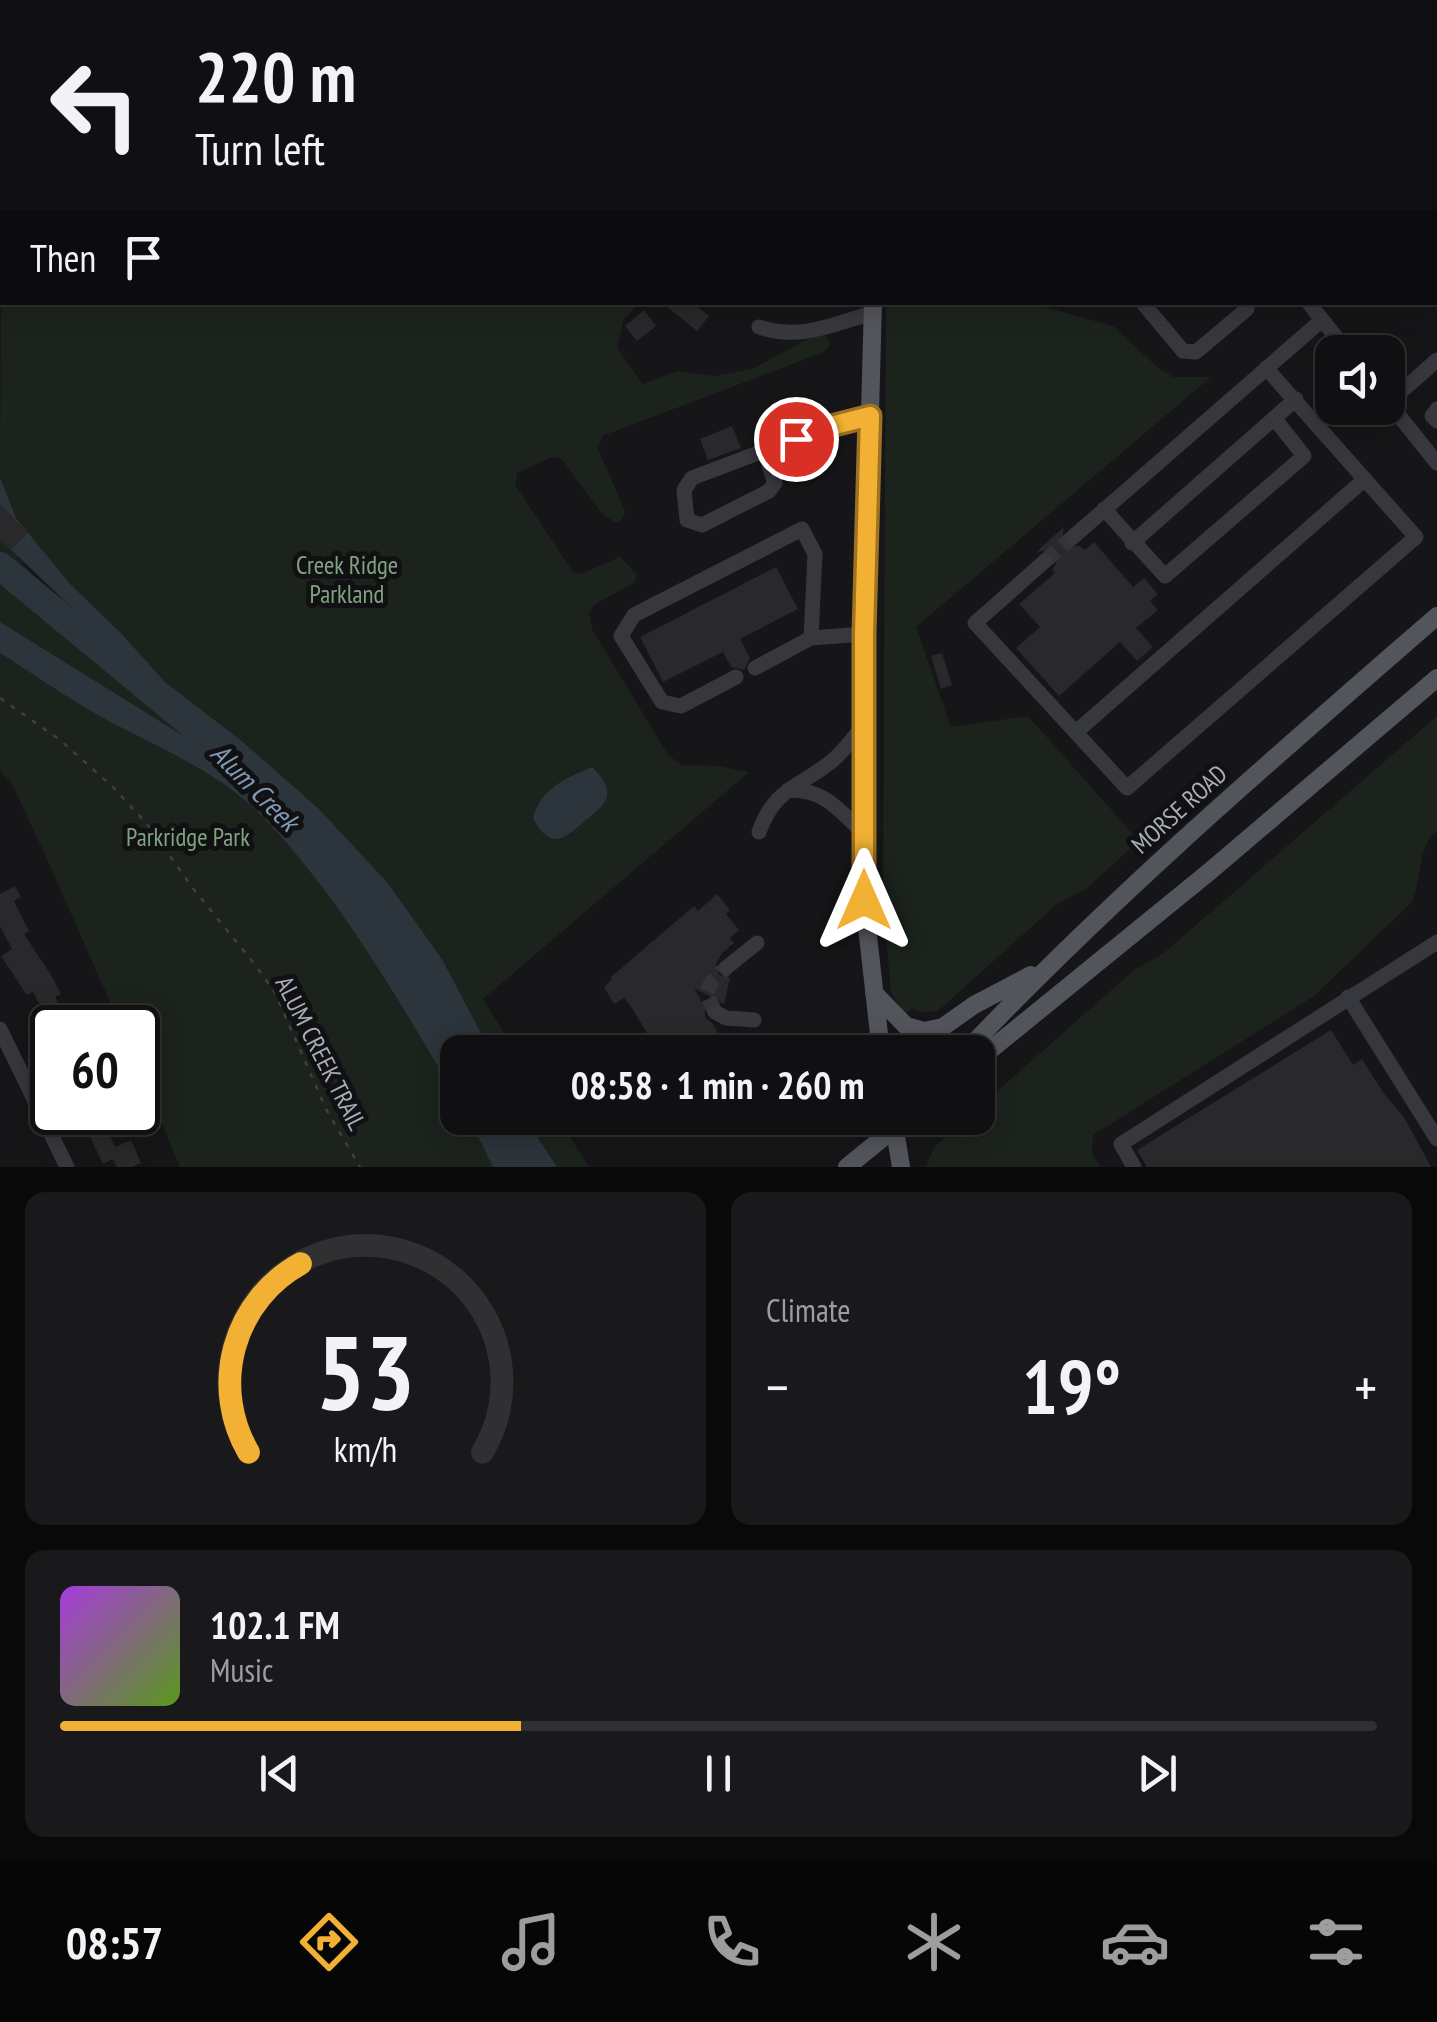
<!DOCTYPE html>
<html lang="en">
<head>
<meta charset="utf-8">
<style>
	:root { --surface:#101012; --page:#19191b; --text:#f1f3f6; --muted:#9c9d9f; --line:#303032; --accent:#f2b134 }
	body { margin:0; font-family:"PT Sans Narrow",sans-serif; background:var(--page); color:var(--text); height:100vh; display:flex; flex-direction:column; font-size:38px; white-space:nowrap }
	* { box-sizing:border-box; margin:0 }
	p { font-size:32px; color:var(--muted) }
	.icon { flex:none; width:55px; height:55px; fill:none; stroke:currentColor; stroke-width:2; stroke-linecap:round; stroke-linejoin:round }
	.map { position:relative; height:1167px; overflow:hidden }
	.details { display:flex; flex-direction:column; gap:25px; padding:25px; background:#09090a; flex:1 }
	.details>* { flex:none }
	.hud { position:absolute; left:0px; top:0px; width:1438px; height:305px; box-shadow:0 5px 25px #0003,0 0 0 2px var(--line); background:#101012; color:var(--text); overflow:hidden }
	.controls { position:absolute; left:1315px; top:335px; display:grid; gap:20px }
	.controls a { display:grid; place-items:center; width:90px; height:90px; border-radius:20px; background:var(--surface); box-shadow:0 5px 25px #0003,0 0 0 2px var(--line); font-size:50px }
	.speed { position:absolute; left:30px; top:1005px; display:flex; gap:20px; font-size:50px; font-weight:700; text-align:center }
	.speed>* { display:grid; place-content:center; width:130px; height:130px; border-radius:50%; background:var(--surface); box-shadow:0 5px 25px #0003,0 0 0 2px var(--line); line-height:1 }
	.speed .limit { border:5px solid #111; border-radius:15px; background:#fff; color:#111 }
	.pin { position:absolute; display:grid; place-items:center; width:85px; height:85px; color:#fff; margin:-42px; border:5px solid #fff; border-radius:50%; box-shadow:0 2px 10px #0007 }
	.me { position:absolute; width:110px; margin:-55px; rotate:0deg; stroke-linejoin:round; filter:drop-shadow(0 0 8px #0008) }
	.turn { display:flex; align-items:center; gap:35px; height:210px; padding:0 30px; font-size:45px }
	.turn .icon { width:130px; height:130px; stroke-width:2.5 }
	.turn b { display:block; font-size:70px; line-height:85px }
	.then { display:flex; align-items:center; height:95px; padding:0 30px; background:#0003; gap:20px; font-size:38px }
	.big { font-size:75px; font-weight:700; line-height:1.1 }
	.details .card { flex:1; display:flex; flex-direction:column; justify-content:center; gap:15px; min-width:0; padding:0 35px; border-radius:20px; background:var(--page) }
	.details .dial { align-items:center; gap:0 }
	.dial svg { height:260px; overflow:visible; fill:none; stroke:var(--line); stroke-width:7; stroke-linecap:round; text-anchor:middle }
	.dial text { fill:var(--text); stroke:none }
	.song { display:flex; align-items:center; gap:30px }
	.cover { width:120px; height:120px; border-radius:15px; background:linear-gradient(135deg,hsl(280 70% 55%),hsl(90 70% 35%)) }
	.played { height:10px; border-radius:5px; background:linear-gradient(90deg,var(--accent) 35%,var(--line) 35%) }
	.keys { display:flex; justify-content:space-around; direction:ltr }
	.heat { display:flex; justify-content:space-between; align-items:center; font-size:55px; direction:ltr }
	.details .tiles { flex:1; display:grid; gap:25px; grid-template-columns:1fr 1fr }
	.card:last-child { grid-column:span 2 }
	.trip { position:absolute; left:440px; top:1035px; width:555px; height:100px; border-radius:20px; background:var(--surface); box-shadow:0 5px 25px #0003,0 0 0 2px var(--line); font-weight:700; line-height:100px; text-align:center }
	.menu { display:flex; height:160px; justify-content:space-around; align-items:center; background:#060607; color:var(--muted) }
	.menu .icon { width:70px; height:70px }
	.menu .active { color:var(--accent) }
	.menu b { font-size:45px; color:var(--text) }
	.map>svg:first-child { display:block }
	.green { fill:#1c231d }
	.water { fill:#2c353c }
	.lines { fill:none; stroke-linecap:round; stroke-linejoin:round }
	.river { stroke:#2c353c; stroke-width:28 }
	.building { fill:#29292c }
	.minor-tunnel { stroke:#333438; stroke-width:15; stroke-dasharray:15 8; stroke-linecap:butt }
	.path { stroke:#3d3f44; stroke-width:2.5; stroke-dasharray:5 8; stroke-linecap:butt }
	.minor { stroke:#37383d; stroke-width:15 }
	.major { stroke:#53555c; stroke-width:18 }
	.route-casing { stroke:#9d7322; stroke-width:25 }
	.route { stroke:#f2b134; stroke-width:18 }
	.labels { text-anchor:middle; stroke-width:10; stroke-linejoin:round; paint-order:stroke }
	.park-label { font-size:25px; fill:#7fa381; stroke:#111113 }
	.street-label { font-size:25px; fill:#a8adb8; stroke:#111113 }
	.water-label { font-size:28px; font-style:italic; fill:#7f9bb3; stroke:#111113 }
</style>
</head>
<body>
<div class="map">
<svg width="1437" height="1167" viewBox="0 0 1437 1167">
	<rect width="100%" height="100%" fill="#161618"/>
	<!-- green -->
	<path class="green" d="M37,0h152l2,2h-154z
		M403,0h447l-451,2z
		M884,0h243l-2,2z
		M2,70v232l638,1 -16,16 -7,29 26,36 34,-13 38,5 37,-7 71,-38 7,13 -6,8 -222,84 -4,13 27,62 -3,9 -6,3 -15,-10 -40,-55 -9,-1 -35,16 -2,12 58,87 8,2 39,-17 17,17 -2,8 -41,23 -5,8 3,16 76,126 14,10 36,1 31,6 -266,227 33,53h-25l-49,-93 -55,-77 -69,-74 -75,-66 -78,-60 -45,-50 -49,-47 -55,-67 -16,-41z
		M886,303h144l83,23 43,40 17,11h38l-295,250 35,100 77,-11 111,125 -52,47 -30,16 -118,106 -15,3 -12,-5 -7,7 -14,-23 -8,-91z
		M0,536l33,39 156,143 263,332 5,8 1,60h38l33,49h-349l-42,-102v-37l-17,-1 -74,-168 -36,-77 -11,-11z
		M1437,716v115c-20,14 -15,49 -25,71l-98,94 -221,139 -1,18 8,14h-174l8,-20 33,-29h11v-10l155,-137 32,-19z
		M525,1118h33l31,49h-32z"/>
	<!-- water -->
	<path class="water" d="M0,477l16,41 55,67 49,47 45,50 78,60 75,66 69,74 55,77 49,93h-33l-1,46c-59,-98 -118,-204 -199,-286 -45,-44 -108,-68 -162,-98 -33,-19 -64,-41 -96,-61v-31l182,113 8,-6 -2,-11 -179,-170 -9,-12z
		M592,767c7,8 16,15 15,27 0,11 -12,18 -20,25 -23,20 -36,33 -54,-1 8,-30 32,-39 59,-51z
		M469,1118h56l32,49h-64z"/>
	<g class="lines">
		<!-- river -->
		<path class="river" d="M0,566l214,177"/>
	</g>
	<!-- building -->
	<path class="building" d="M661,302h31l17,14 -12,15z
		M644,310l12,16 -19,15 -12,-15z
		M732,426l9,22 -33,12 -8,-21z
		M0,504l28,29 -17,17 -11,-11z
		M1064,527l-2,13 6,7 12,-1 5,4 9,-8 39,45 11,-9 14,16 -8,7 8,9 -22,18 17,19 -16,14 -17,-19 -61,54 -43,-48 24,-21 -21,-23 36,-31 -3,-3 4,-6 -2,-10 -6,-4 -12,2z
		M776,567l22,42 -58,30 10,19 -6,12 -13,-3 -8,-15 -60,30 -23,-45z
		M942,653l10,32 -11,4 -10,-33z
		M15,886l6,11 -7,4 15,30 -5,3 27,41 10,19 -6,3 18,31h-21v25l-18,-31 11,-7 -12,-23 -6,3 -26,-39 11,-7 -12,-23v-32z
		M717,894l13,16 -4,4 13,16 -9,8 4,5 -12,10 -6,11 3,11 11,3 -6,26 -30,-16 11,20v9l8,7 15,28h-70l-26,-44 -8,-10 -10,6 -10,-17 8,-8 -1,-2 83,-71 4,5z
		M1331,1030l22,35 9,-6 20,32 22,26 27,50h-284l-10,-17z
		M101,1114l14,33 16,-7 10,23 -9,4h-15l-4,-8 -10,5 -20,-42z"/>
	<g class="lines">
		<!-- minor-tunnel -->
		<path class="minor-tunnel" d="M1045,561l28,-24
			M715,1012l-9,-19 6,-12 15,-14"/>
		<!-- path -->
		<path class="path" d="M0,698l60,42 52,46 34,37 49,68 61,75 19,27 52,118 33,56"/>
		<!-- minor -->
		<path class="minor" d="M1190,2l3,-2
			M1435,26l2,-1
			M1435,208l2,2
			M1142,302l41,49 13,1 51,-43v-7
			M1308,302l40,50
			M759,327c40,14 75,-3 113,-14
			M1388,402l49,61
			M1388,403l49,-43
			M1437,409l-5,7 5,5
			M764,451l11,32 -6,8 -67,34 -15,-5 -3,-30 8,-12 135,-51 43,-10
			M1104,509l61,67 139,-120 -30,-38
			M1073,537l249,-217
			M1132,543l164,-144
			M1045,561l-70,62 152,165 289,-251 -150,-169
			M755,668l56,-30
			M736,677l-55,29 -19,-4 -41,-66 13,-21 168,-86 13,25 -4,84 53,-4
			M1076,732l289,-253
			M788,790c37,-1 50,20 76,43
			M759,832c16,-45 40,-44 73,-71 12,-10 22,-24 32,-36
			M727,967l30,-24
			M1348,997l89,142
			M715,1012l11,6 28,2
			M0,1029l67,138
			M1134,1167l-13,-23 316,-202"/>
		<!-- major -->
		<path class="major" d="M876,2v-2
			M873,302l-9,332v266l17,152
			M874,993l32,33 18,5 19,-4 31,-22 57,-30
			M965,1052c148,-156 310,-295 472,-436
			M978,1060l231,-188 228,-194
			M893,1118l8,49
			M847,1167l60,-49"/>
	</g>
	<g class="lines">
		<!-- route casing -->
		<g class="route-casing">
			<path id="route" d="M796,439l31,-12 43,-11 -6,218v266"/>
		</g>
		<!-- route -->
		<use href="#route" class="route"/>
	</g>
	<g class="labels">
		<!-- park labels -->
		<g class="park-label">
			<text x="347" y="574">Creek Ridge<tspan x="347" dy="29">Parkland</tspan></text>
			<text x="188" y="846">Parkridge Park</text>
		</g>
		<!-- street labels -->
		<g class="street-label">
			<text transform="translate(1179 809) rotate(-42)" y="9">MORSE ROAD</text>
			<text transform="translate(321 1053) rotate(63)" y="9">ALUM CREEK TRAIL</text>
		</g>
		<!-- water labels -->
		<g class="water-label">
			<text transform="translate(255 787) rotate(45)" y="10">Alum Creek</text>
		</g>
	</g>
</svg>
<div class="controls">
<a><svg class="icon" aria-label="sound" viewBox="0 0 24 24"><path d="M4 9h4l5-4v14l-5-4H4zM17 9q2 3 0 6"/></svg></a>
</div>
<div class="speed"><div class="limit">60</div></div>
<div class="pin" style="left:796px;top:439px;background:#d93025"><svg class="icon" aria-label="arrive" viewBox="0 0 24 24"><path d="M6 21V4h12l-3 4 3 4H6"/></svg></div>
<svg class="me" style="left:864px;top:900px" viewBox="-20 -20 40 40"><path d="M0-17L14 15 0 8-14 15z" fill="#f2b134" stroke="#fff" stroke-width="4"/></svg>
<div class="trip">08:58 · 1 min · 260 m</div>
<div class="hud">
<div class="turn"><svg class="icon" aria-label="left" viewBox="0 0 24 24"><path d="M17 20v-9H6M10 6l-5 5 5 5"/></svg><div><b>220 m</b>Turn left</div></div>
<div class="then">Then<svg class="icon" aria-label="arrive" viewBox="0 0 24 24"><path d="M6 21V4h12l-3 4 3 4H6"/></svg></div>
</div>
</div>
<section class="details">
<div class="tiles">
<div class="card dial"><svg viewBox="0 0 100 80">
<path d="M14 69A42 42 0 1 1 86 69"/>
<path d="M14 69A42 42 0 0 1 30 11" stroke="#f2b134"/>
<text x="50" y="56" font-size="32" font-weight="700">53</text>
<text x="50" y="72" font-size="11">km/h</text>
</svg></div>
<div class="card"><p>Climate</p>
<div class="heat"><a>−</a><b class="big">19°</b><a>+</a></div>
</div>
<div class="card">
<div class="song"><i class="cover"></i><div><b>102.1 FM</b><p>Music</p></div></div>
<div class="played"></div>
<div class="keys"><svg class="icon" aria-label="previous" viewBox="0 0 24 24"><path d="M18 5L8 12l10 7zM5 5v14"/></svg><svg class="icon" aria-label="pause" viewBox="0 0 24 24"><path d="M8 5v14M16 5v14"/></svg><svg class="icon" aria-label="next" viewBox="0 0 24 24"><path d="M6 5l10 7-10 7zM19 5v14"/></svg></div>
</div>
</div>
</section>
<nav class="menu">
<b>08:57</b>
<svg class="icon active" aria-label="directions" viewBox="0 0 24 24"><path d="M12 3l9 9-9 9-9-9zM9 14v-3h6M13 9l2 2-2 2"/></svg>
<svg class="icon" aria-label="music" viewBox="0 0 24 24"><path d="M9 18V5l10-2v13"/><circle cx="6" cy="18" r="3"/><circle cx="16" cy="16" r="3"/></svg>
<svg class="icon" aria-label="phone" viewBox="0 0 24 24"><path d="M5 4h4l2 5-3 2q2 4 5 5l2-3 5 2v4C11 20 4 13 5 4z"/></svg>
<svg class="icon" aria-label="climate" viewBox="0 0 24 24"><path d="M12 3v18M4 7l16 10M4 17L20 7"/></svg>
<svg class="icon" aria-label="car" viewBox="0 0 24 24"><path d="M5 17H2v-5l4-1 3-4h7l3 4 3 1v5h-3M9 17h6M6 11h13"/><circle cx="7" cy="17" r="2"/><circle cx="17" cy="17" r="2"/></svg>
<svg class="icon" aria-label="filters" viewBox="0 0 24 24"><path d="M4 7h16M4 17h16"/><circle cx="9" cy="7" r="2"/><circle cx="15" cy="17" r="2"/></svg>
</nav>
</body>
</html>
